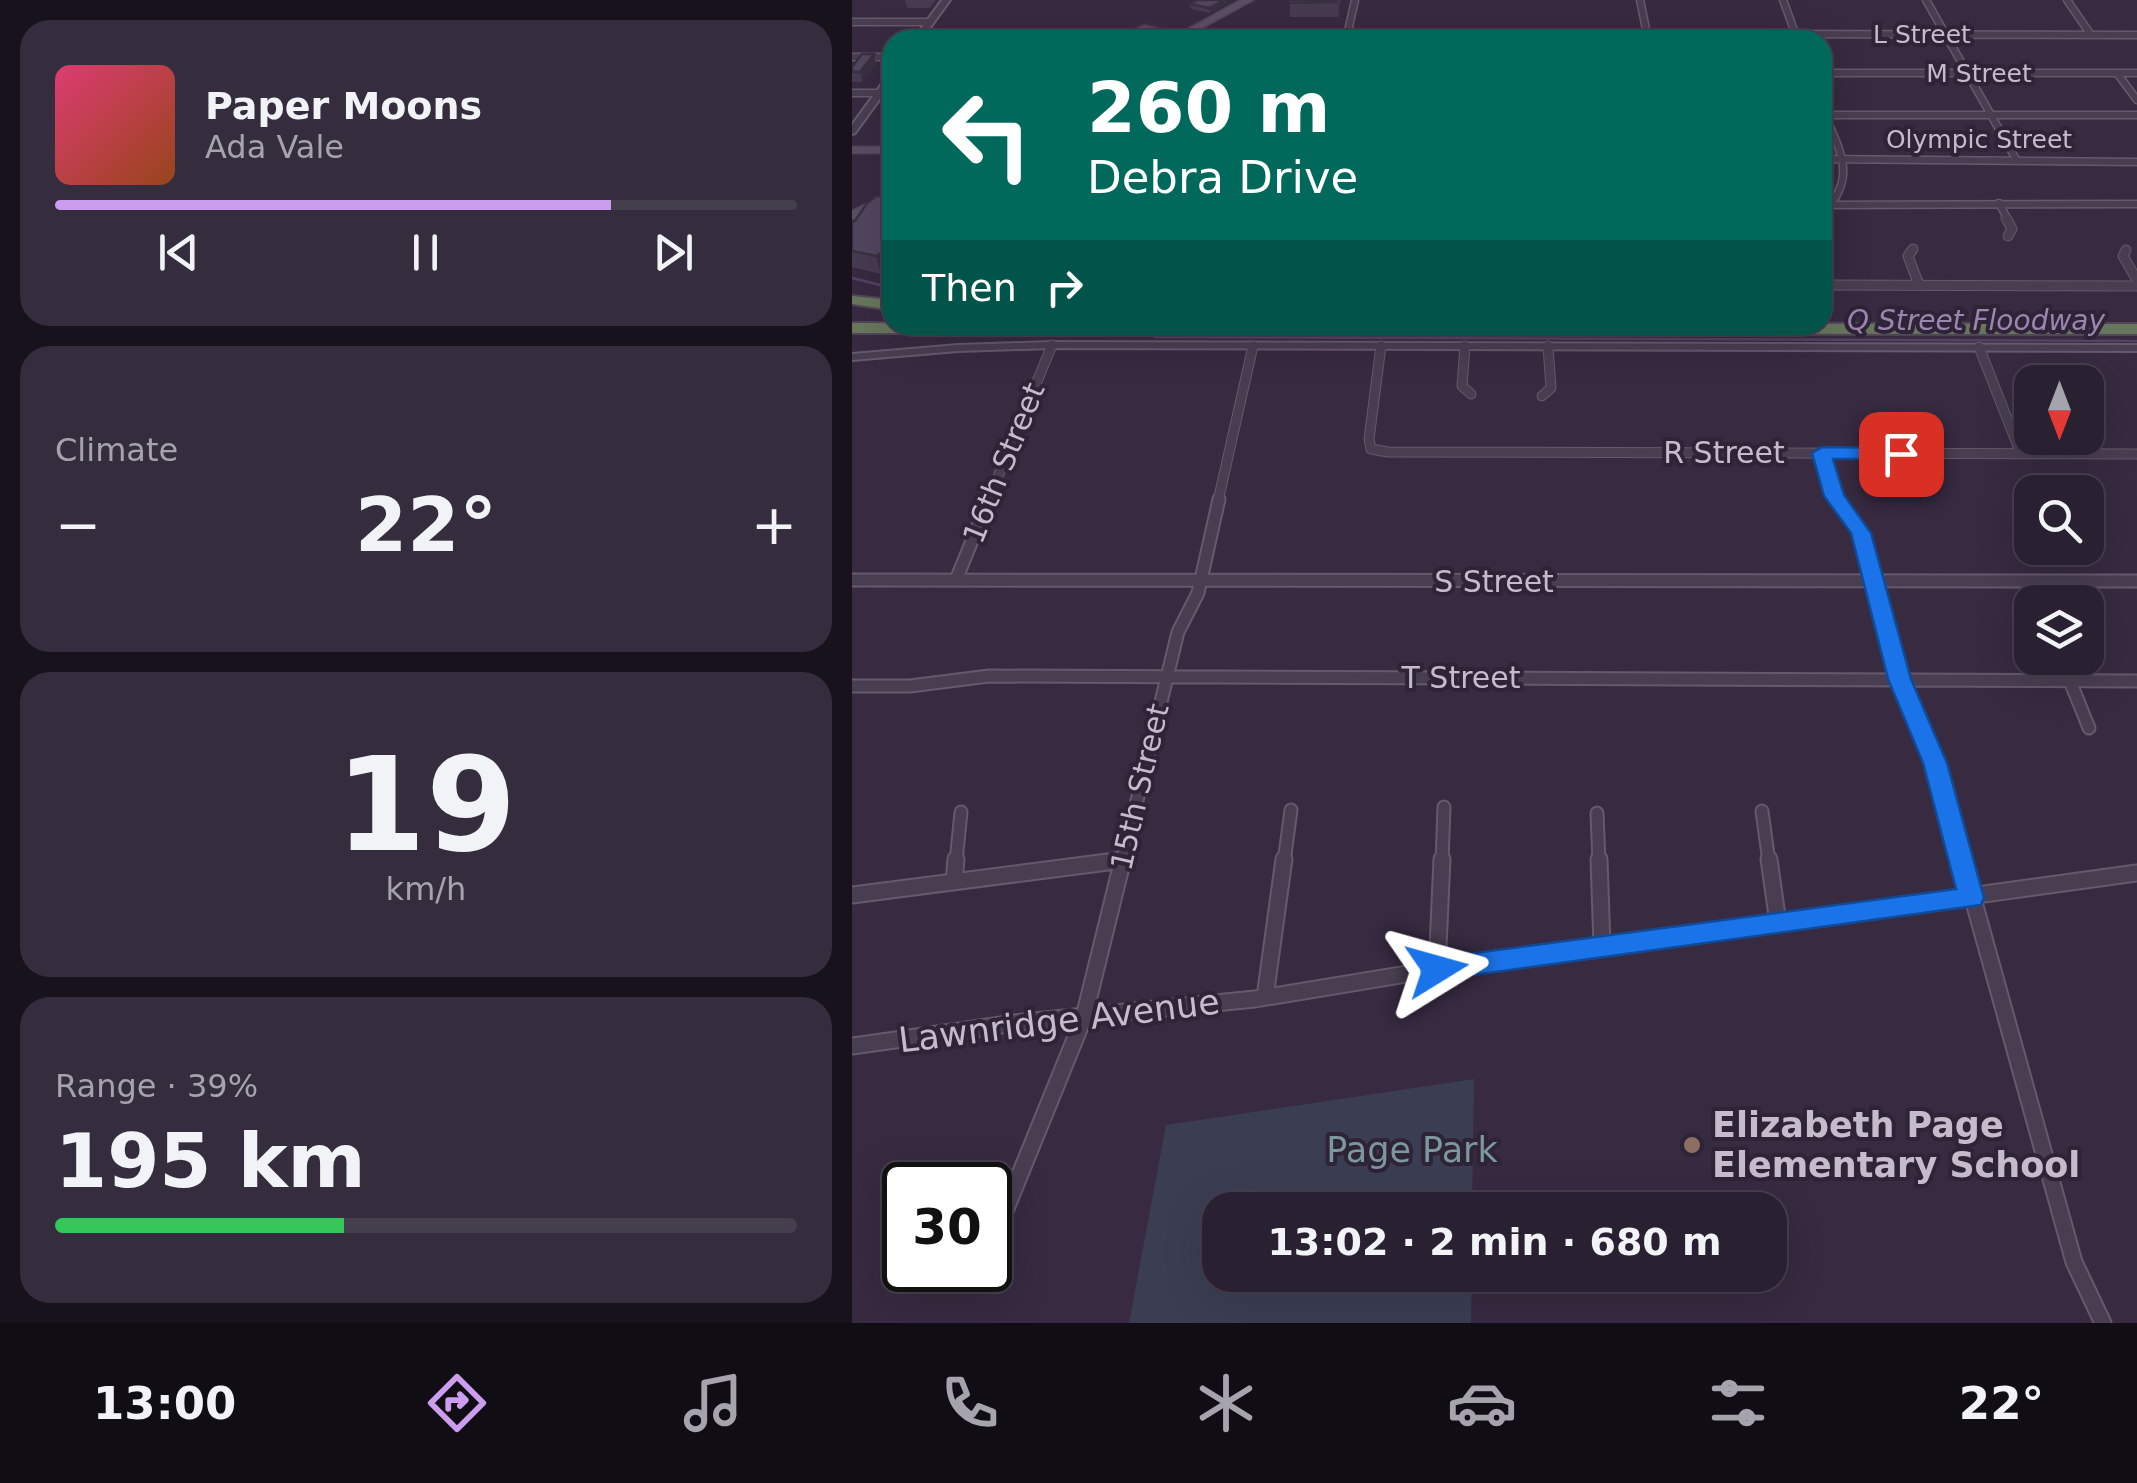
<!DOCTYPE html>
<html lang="en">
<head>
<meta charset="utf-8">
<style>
	:root { --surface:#292031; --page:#352d3d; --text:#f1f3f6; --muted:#a5a3ab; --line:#453e4d; --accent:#cc9dee }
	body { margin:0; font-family:"DejaVu Sans",sans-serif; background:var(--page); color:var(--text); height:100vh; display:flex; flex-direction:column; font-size:38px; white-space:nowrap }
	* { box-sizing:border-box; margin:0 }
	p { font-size:32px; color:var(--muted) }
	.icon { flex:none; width:55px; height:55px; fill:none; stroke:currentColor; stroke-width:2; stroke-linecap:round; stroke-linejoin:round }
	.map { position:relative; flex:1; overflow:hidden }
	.drawer { display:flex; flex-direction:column; gap:20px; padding:20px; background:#17121b; width:852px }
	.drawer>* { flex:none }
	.banner { position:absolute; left:30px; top:30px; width:950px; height:305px; border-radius:30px; box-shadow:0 10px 40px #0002,0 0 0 2px var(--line); background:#00695c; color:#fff; overflow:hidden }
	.needle { width:65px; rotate:180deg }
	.tools { position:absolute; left:1162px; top:365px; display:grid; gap:20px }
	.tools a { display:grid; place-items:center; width:90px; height:90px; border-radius:20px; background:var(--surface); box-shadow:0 10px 40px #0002,0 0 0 2px var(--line); font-size:50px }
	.speed { position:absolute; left:30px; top:1162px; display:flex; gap:20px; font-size:50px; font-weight:700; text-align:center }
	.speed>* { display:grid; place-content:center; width:130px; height:130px; border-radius:50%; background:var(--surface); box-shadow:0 10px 40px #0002,0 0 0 2px var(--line); line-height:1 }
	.speed .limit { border:5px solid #111; border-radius:15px; background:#fff; color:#111 }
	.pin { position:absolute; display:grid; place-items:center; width:85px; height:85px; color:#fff; margin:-42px; border-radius:20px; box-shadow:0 5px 15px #0006 }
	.me { position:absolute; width:110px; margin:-55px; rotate:82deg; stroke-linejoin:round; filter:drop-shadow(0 0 8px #0008) }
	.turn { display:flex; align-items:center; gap:35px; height:210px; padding:0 40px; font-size:45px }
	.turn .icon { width:130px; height:130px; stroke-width:2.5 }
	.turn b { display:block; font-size:70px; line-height:85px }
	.then { display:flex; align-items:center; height:95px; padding:0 40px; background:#0003; gap:20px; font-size:38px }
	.big { font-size:75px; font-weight:600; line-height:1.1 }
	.drawer .widget { flex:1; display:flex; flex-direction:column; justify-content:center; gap:15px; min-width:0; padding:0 35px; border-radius:30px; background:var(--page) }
	.drawer .dial { align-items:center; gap:0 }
	.dial b { font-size:130px; line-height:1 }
	.song { display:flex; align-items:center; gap:30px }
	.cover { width:120px; height:120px; border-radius:15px; background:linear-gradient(135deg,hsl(340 70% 55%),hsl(20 70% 35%)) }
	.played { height:10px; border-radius:5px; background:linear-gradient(90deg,var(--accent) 75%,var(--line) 75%) }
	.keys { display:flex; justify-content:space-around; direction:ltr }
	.heat { display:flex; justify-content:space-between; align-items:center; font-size:55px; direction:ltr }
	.charge { height:15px; border-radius:8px; background:linear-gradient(90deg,#34c759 39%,var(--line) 0) }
	.trip { position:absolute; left:350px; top:1192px; width:585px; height:100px; border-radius:30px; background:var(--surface); box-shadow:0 10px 40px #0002,0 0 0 2px var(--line); font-weight:600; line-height:100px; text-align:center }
	.menu { display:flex; height:160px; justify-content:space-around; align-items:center; background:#100d14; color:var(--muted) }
	.menu .icon { width:70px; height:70px }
	.menu .selected { color:var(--accent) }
	.menu b { font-size:45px; color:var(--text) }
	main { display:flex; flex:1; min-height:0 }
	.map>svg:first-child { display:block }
	.green { fill:#3b3e52 }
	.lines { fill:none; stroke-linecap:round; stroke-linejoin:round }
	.stream { stroke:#554166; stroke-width:2.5 }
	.minor-far3-casing { stroke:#645a6c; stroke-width:9 }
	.minor-far2-casing { stroke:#645a6c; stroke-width:11 }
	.minor-far1-casing { stroke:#645a6c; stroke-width:15 }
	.minor-casing { stroke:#645a6c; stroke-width:19 }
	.tertiary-casing { stroke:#645a6c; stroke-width:4 }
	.secondary-casing { stroke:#4f4558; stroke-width:3 }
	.motorway-casing { stroke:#514659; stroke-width:4 }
	.minor-far3 { stroke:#493e51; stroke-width:6 }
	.minor-far2 { stroke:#493e51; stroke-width:9 }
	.minor-far1 { stroke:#493e51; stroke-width:11 }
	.minor { stroke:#493e51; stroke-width:15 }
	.tertiary { fill:#493e51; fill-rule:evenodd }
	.secondary { fill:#5a4d64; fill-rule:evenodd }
	.motorway { fill:#67765c; fill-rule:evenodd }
	.wall { fill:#473b52 }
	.shaded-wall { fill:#393042 }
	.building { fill:#52455f; stroke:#393042; stroke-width:2.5 }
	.route { fill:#1a73e8; stroke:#114b97; stroke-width:2.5 }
	.education-dot { fill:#8d6e63; stroke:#2e2337; stroke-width:4 }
	.labels { text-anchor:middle; stroke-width:8; stroke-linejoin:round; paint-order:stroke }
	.far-street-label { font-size:25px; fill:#c5bccb; stroke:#2e2337 }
	.far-water-label { font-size:28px; font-style:italic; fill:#9c86af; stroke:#2e2337 }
	.street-label { font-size:30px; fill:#c5bccb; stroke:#2e2337 }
	.near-street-label { font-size:35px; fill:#c5bccb; stroke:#2e2337 }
	.near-poi-label { font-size:35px; font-weight:bold; fill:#c5bccb; stroke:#2e2337; text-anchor:start }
	.near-park-label { font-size:35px; fill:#7c979e; stroke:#2e2337 }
</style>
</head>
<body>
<main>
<section class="drawer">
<div class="widget">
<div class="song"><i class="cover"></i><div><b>Paper Moons</b><p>Ada Vale</p></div></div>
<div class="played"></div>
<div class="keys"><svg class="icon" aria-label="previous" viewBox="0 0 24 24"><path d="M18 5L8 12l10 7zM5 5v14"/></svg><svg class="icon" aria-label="pause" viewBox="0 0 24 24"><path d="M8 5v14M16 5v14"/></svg><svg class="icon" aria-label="next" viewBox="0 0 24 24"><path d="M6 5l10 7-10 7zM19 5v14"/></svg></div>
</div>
<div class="widget"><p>Climate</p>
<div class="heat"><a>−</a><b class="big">22°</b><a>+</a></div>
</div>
<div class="widget dial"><b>19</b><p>km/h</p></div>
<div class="widget"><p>Range · 39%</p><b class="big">195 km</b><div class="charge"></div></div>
</section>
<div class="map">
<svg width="1285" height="1323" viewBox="0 0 1285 1323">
	<rect width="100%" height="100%" fill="#372a41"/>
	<!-- green -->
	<path class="green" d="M622,1079l-2,131h-252v65h252l-1,48h-342l37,-198z"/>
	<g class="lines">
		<!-- stream -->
		<path class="stream" d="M0,278l40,10
			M303,337l982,4"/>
		<!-- minor-far3 casing -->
		<g class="minor-far3-casing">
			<path id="minor-far3" d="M788,0l7,34
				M931,0l14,38
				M1074,0l91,161
				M1215,0l24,35
				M0,22h78
				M496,33l789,2
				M494,40l9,-40
				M0,57h40
				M970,73h315
				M1265,73l20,27
				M0,93h27
				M970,115h315
				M970,159l315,3
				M1147,203l9,17
				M970,205l315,-1
				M970,215c36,-38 19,-62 1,-104"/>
		</g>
		<!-- minor-far2 casing -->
		<g class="minor-far2-casing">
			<path id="minor-far2" d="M1154,218l6,11 -4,7
				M1061,249l-5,7 11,29
				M1274,250l-3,6 14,24
				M970,285l315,1
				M529,346l-12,93 2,10 17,3 749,2
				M613,346l-3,40 9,8
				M1127,347l42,107
				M690,396l9,-8 -3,-42
				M970,453l16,48
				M136,501l64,-156
				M366,501l35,-155"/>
		</g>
		<!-- minor-far1 casing -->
		<g class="minor-far1-casing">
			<path id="minor-far1" d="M984,499l25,34 38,146 36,84 27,99
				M0,580l1285,1
				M104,580l33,-81
				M1218,681l19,47
				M0,686h58l79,-10 1148,5
				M910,811l7,51
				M745,813l2,49
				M104,862l5,-50
				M259,862l12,-2
				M270,862l56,-230 20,-39 21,-94
				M432,862l7,-52
				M590,862l2,-55"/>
		</g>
		<!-- minor casing -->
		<g class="minor-casing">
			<path id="minor" d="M747,859l3,87
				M917,859l9,64
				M1110,859l112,403 29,61
				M102,881l2,-22
				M0,895l271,-35
				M585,969l5,-110
				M413,997l19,-138
				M0,1046l163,-23 240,-24 182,-30 700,-96
				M149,1221l83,-204 39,-158"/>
		</g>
		<!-- tertiary casing -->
		<g class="tertiary-casing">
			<path id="tertiary" d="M90,0h8l-29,40h-8z
				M37,74h3v8l-37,51 -3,1v-9z
				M200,342l1085,3v6l-1085,-3 -94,3 -106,9v-6l106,-9z"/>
		</g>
		<!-- secondary casing -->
		<g class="secondary-casing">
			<path id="secondary" d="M389,0h12l-73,40h-12z
				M0,147h40v6h-40z
				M40,192v9l-40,19v-9z"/>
		</g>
		<!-- motorway casing -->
		<g class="motorway-casing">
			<path id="motorway" d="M0,296l40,4v10l-40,-6z
				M0,323l1285,1v10l-1285,-1z"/>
		</g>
		<!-- minor-far3 -->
		<use href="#minor-far3" class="minor-far3"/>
		<!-- minor-far2 -->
		<use href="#minor-far2" class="minor-far2"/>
		<!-- minor-far1 -->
		<use href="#minor-far1" class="minor-far1"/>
		<!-- minor -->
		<use href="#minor" class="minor"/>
		<!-- tertiary -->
		<use href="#tertiary" class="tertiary"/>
		<!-- secondary -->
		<use href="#secondary" class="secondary"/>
		<!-- motorway -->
		<use href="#motorway" class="motorway"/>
	</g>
	<!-- wall -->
	<path class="wall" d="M53,0h31l-6,8h-23z
		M346,0h29v3l-17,10 -19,-4 -1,-5z
		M438,0h50l-2,17h-48z
		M278,30l32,7 -6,3h-24z
		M24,64l-14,18h-10v-15z
		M40,95v35h-7l-3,-11 8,-11 -2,-7z
		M40,190v77l-11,7 -29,-7v-46h3z"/>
	<!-- shaded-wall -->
	<path class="shaded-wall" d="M372,0h3v3l-17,10 -1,-5z
		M309,27l1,10 -6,3h-8l-1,-6z
		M22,54l2,10 -14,18 -2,-10z
		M35,249l5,18 -11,7 -5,-18z"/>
	<!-- building -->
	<path class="building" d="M346,0h26l-15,8 -19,-4z
		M438,0h47v2l-48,1z
		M292,23l17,4 -14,7 -17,-4z
		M10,54h12l-14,18h-8v-5z
		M40,105v14h-10z
		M36,190h4v59h-5l-11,7 -24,-5v-30h3l12,-18 9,-7h8z"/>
	<!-- route -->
	<path class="route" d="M970,447l79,1 10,6 -10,5h-68l11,36 27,38 40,146 36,84 37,135 -3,7 -544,75 -10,-3 -4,-8 4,-8 10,-3 519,-69 -33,-126 -35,-84 -37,-146 -27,-37 -12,-43z"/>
	<!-- markers -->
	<circle class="education-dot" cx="840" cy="1145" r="10"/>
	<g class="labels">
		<!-- far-street labels -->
		<g class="far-street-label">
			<text x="1070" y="43">L Street</text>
			<text x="1127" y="82">M Street</text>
			<text x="1127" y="148">Olympic Street</text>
		</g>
		<!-- far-water labels -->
		<g class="far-water-label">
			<text x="1124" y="330">Q Street Floodway</text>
		</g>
		<!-- street labels -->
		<g class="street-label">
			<text x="872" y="463">R Street</text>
			<text transform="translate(152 463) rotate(-68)" y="10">16th Street</text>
			<text x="642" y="592">S Street</text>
			<text x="609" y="688">T Street</text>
			<text transform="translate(288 787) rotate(-77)" y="10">15th Street</text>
		</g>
		<!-- near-street labels -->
		<g class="near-street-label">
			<text transform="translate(207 1021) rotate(-7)" y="12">Lawnridge Avenue</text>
		</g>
		<!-- near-poi labels -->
		<g class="near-poi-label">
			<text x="860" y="1137">Elizabeth Page<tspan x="860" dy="40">Elementary School</tspan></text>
		</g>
		<!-- near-park labels -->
		<g class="near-park-label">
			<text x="560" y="1162">Page Park</text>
		</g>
	</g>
</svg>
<div class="tools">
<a><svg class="needle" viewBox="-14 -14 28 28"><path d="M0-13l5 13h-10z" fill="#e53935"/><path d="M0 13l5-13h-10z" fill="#a5a3ab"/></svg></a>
<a><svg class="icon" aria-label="search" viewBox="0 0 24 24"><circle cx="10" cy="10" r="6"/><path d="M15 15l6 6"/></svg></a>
<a><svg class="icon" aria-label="layers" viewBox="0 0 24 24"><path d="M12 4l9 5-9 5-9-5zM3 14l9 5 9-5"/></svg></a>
</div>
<div class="speed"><div class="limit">30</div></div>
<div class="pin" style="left:1049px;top:454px;background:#d93025"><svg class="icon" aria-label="arrive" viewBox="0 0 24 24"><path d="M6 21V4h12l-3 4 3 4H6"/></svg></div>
<svg class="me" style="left:585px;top:969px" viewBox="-20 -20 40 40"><path d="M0-17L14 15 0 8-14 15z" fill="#1a73e8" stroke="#fff" stroke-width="4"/></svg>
<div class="trip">13:02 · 2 min · 680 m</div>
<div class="banner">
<div class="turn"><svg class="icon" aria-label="left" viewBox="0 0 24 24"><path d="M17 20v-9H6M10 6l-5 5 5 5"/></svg><div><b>260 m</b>Debra Drive</div></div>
<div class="then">Then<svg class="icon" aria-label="right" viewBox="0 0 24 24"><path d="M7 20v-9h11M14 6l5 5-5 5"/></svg></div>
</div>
</div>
</main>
<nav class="menu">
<b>13:00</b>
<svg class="icon selected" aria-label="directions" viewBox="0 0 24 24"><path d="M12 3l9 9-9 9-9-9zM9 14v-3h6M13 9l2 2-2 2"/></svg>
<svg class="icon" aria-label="music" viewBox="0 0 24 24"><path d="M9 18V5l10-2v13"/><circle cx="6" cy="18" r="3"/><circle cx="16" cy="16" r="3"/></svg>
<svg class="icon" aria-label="phone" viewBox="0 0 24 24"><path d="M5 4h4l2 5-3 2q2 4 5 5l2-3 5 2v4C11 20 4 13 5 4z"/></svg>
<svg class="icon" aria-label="climate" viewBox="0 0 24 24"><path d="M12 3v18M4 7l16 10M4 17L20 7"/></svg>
<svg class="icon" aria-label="car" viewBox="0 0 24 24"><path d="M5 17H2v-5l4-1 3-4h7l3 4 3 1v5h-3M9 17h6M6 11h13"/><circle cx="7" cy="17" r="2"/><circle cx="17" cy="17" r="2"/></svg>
<svg class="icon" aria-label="filters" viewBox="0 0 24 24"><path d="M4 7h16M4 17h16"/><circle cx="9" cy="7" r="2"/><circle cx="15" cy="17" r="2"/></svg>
<b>22°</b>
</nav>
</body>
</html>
